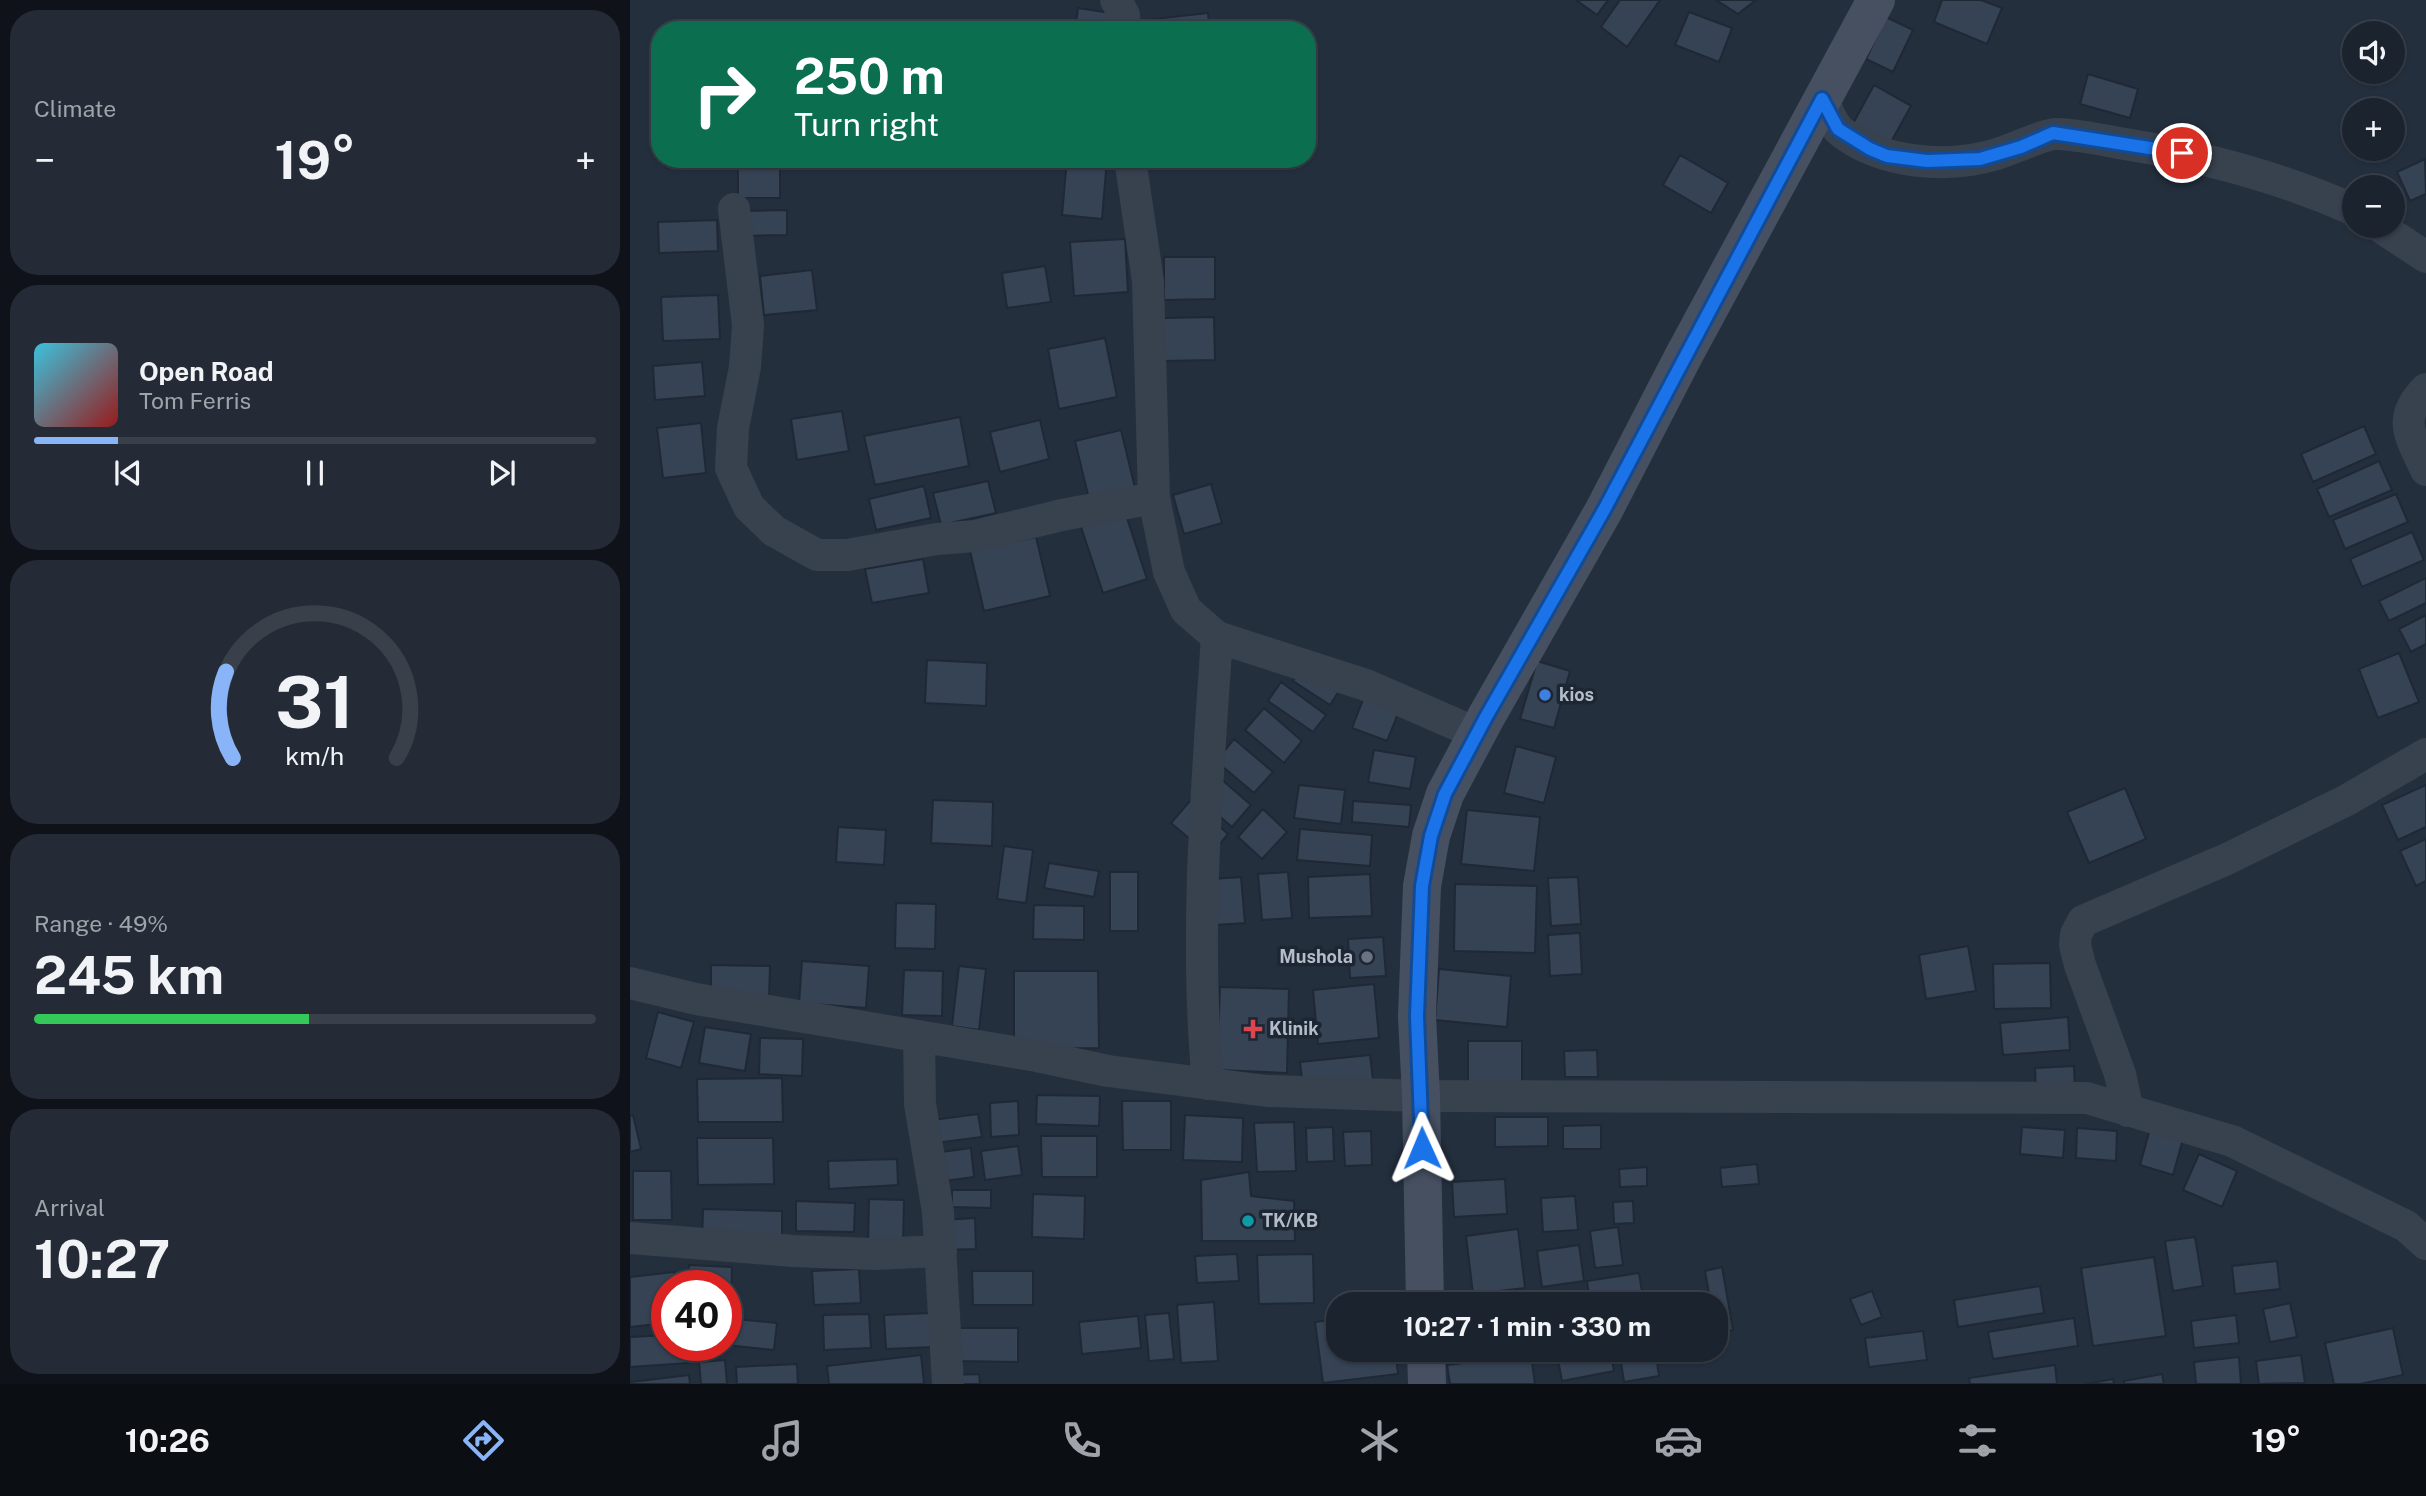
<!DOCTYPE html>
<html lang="en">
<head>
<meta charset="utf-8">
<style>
	:root { --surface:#1b232e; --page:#242b36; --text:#f1f3f6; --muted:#a0a4aa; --line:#39404a; --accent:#8ab4f8 }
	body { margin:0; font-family:"Public Sans",sans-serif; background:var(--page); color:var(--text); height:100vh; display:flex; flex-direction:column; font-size:26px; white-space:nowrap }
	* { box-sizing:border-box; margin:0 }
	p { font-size:23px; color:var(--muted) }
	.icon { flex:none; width:38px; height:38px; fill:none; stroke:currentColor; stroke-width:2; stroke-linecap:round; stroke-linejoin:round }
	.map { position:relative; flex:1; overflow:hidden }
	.details { display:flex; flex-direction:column; gap:10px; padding:10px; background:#0f1319; width:630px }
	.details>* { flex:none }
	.hud { position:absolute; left:21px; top:21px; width:665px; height:147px; border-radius:28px; box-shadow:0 2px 5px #0004,0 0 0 2px var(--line); background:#0b6e4f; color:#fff; overflow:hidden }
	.fabs { position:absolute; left:1712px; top:21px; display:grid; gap:14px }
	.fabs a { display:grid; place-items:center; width:63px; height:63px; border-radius:50%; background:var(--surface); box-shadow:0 2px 5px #0004,0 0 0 2px var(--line); font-size:35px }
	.speed { position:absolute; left:21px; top:1270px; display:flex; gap:14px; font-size:35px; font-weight:700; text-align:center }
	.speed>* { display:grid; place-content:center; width:91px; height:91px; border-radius:50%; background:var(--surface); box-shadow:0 2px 5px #0004,0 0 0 2px var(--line); line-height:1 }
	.speed .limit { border:10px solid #d22; background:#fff; color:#111 }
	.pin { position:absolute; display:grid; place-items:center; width:60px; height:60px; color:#fff; margin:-30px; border:4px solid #fff; border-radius:50%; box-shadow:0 2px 7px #0007 }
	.me { position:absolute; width:77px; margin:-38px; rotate:359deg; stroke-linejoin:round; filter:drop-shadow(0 0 5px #0008) }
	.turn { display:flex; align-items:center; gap:24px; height:147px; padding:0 28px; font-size:32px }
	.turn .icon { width:91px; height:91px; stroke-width:2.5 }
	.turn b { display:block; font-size:49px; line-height:60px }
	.big { font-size:52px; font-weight:700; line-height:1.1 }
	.details .card { flex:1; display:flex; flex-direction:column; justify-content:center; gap:10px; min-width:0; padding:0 24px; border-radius:28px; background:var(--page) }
	.details .dial { align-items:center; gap:0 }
	.dial svg { height:182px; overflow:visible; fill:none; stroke:var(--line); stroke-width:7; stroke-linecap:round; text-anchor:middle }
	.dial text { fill:var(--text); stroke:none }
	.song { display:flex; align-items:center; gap:21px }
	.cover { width:84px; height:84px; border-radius:10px; background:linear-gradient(135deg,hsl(190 70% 55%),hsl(0 70% 35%)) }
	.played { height:7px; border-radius:4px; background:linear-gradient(90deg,var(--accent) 15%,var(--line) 15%) }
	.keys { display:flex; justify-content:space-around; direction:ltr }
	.heat { display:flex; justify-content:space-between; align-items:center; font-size:38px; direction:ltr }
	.charge { height:10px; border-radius:5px; background:linear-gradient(90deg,#34c759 49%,var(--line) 0) }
	.trip { position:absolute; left:696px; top:1292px; width:402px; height:70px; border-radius:28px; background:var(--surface); box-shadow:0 2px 5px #0004,0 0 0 2px var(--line); font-weight:700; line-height:70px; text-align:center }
	.menu { display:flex; height:112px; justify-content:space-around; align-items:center; background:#0b0e12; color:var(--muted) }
	.menu .icon { width:49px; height:49px }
	.menu .active { color:var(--accent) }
	.menu b { font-size:32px; color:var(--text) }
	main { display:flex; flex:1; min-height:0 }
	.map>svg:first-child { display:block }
	.building { fill:#364354; stroke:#1f2835; stroke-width:2 }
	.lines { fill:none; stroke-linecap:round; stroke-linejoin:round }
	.street { stroke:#38414e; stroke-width:32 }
	.secondary { stroke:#465061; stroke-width:38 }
	.route-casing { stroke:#114b97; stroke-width:18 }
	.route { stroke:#1a73e8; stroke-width:12 }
	.shop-dot { fill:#3f7fe0; stroke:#1d2633; stroke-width:2.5 }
	.worship-dot { fill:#6b7280; stroke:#1d2633; stroke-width:2.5 }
	.health-dot { fill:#e0444e; stroke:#1d2633; stroke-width:2.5 }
	.culture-dot { fill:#0f9aa8; stroke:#1d2633; stroke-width:2.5 }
	.labels { text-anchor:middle; stroke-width:7; stroke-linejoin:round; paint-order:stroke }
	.poi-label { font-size:18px; font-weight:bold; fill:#b4bcc9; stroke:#1d2633; text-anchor:start }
</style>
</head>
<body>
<main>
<section class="details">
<div class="card"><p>Climate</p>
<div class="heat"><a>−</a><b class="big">19°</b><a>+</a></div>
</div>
<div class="card">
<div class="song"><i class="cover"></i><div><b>Open Road</b><p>Tom Ferris</p></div></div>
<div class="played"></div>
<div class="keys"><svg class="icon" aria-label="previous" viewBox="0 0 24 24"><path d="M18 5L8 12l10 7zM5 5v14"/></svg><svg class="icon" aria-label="pause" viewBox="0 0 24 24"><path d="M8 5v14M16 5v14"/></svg><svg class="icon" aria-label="next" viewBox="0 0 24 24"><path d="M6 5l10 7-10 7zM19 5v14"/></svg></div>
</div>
<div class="card dial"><svg viewBox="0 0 100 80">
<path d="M14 69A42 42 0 1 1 86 69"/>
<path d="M14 69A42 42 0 0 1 11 31" stroke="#8ab4f8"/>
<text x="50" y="56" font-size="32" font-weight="700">31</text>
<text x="50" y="72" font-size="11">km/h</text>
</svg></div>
<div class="card"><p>Range · 49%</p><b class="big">245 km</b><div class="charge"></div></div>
<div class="card"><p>Arrival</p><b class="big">10:27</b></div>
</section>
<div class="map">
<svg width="1796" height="1384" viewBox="0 0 1796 1384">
	<rect width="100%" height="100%" fill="#242f3e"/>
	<!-- building -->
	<path class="building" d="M946,0h32l-11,15z
		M990,0h40l-33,47 -26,-20z
		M1086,0h40l-18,14z
		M1312,0h39l21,8 -15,36 -53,-22z
		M448,8l33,5 -3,17h-33z
		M1059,12l43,16 -13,34 -44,-17z
		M578,13l2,17h-72l-2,-9z
		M1256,17l27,13 -20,42 -27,-13z
		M1458,74l50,15 -8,29 -50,-14z
		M1244,85l37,21 -24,43 -37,-20z
		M1050,155l48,28 -17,30 -48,-28z
		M437,159h40l-5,60 -40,-4z
		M1795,159l1,35 -16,7 -13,-29z
		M108,161h42v37h-42z
		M157,210v25l-41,1v-25z
		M87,220l1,31 -59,2 -1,-31z
		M495,239l3,53 -54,4 -4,-54z
		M534,257h51v42l-51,1z
		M415,266l6,36 -44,6 -5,-35z
		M182,270l5,40 -53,5 -4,-39z
		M88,295l2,44 -57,2 -2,-44z
		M584,317l1,43 -52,1v-43z
		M475,338l12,59 -58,12 -11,-60z
		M72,362l3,34 -50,4 -2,-34z
		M212,411l7,40 -52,9 -6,-41z
		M330,417l9,49 -94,19 -11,-49z
		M410,420l9,39 -49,13 -10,-40z
		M71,423l5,50 -43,5 -6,-50z
		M1734,426l12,28 -63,28 -12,-28z
		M491,430l14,58 -46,11 -14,-58z
		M1749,461l13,29 -63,27 -12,-28z
		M358,481l8,32 -55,12 -8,-32z
		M581,484l11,39 -38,11 -11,-39z
		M294,486l7,32 -55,12 -7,-31z
		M1766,494l12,28 -63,27 -12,-29z
		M495,512l22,67 -44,14 -22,-66z
		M1782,532l12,28 -62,27 -12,-28z
		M406,537l14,59 -66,15 -14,-60z
		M293,559l6,34 -57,10 -7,-34z
		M1796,578v25l-37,18 -10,-20z
		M1796,615v29l-15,8 -12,-23z
		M1769,653l20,49 -41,16 -19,-49z
		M297,660l60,3 -1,43 -61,-3z
		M676,661l37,24 -13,20 -37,-24z
		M907,661l33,10 -16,57 -34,-9z
		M651,682l45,33 -13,17 -45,-31z
		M734,697l35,14 -12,30 -35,-13z
		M634,708l38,33 -18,22 -39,-33z
		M604,739l39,33 -19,21 -38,-32z
		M886,746l40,11 -12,46 -40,-10z
		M744,750l42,7 -6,32 -42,-7z
		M583,772l38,33 -19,22 -38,-33z
		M669,785l46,5 -4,34 -47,-6z
		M1796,785v42l-28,13 -16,-35z
		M1495,788l21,51 -57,24 -22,-51z
		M303,800l60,2 -1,44 -61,-3z
		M560,801l38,33 -18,22 -39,-33z
		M723,801l58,4 -2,22 -57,-5z
		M633,809l24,23 -25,27 -24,-22z
		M837,810l73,7 -6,54 -73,-7z
		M208,827l48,3 -2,35 -48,-3z
		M670,829l72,6 -2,31 -73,-6z
		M1796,839v42l-10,5 -16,-35z
		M374,846l29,4 -7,53 -29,-4z
		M419,863l50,8 -5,26 -50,-9z
		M480,872h28v59h-28z
		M658,872l4,46 -30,2 -4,-46z
		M740,874l2,42 -63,2 -1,-41z
		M611,877l4,46 -30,2 -3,-46z
		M948,877l3,47 -30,2 -3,-48z
		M825,884l82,2 -2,67 -81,-2z
		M266,903l40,1 -1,45 -40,-1z
		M404,905l50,1v34l-51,-1z
		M950,933l2,41 -32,2 -2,-41z
		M753,937l3,39 -36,2 -2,-39z
		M1338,946l8,45 -50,8 -7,-44z
		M172,961l67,5 -3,42 -67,-5z
		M1420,963l1,45 -57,1 -1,-45z
		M81,965l59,1 -1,35 -58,-1z
		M329,966l27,3 -7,61 -27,-4z
		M809,969l72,7 -4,51 -72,-7z
		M274,970l39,1 -1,45 -40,-1z
		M384,971h84l1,77 -85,1z
		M744,984l5,54 -61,6 -5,-54z
		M590,987l69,2 -2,84 -70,-3z
		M28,1012l36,10 -13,46 -35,-10z
		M1438,1017l2,33 -67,5 -3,-32z
		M75,1027l46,7 -6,37 -46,-8z
		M130,1038l43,1 -1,37 -43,-2z
		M838,1041h54v46h-54z
		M967,1050l1,27h-33l-1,-26z
		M740,1055l3,25 -70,7 -3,-25z
		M1444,1066l1,26 -39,2 -1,-26z
		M152,1078l1,44h-85l-1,-43z
		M407,1095l63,1 -1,30 -63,-2z
		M388,1101l1,34 -28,2 -1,-34z
		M492,1101h49v49h-48z
		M348,1114l4,23 -47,6 -3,-23z
		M3,1115l8,34 -11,3v-36z
		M555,1115l58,3 -1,44 -59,-2z
		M865,1117h53v29l-53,1z
		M664,1122l2,49 -39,1 -3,-49z
		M971,1125v24h-38v-23z
		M703,1127l1,34 -27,1 -1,-34z
		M1392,1127l43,3 -2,28 -43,-4z
		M1447,1128l40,3 -1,30 -40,-3z
		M1520,1129l33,10 -10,36 -33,-10z
		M741,1131l1,34 -27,1 -2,-34z
		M411,1136h56v41h-55z
		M67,1138h76l1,46 -76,1z
		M388,1146l4,29 -37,5 -4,-29z
		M341,1148l3,29 -37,5 -3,-29z
		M1569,1154l38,17 -15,36 -39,-17z
		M267,1159l1,26 -69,4 -1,-28z
		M1127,1164l2,20 -37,3 -2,-19z
		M1017,1167v19l-27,1 -1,-18z
		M3,1171h38l1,49h-39z
		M619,1172l2,24 43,5 1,40h-93l-1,-61z
		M875,1179l2,35 -53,3 -2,-35z
		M322,1190h39v18l-39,-1z
		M403,1194l52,2 -1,43 -52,-2z
		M945,1196l3,34 -35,2 -2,-34z
		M239,1199l35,1 -1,47 -35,-1z
		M166,1201l59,2 -1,29 -58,-1z
		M1003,1201l1,22 -20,1 -1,-22z
		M73,1209l79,2v31h-80z
		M345,1218l1,31 -32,1 -2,-30z
		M988,1227l5,38 -28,3 -5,-37z
		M888,1229l7,59 -52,6 -7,-58z
		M1565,1237l8,49 -30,5 -8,-50z
		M949,1245l5,36 -42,6 -5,-36z
		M607,1254l2,27 -42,2 -2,-27z
		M683,1254l1,49 -55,1 -2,-49z
		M1524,1257l12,79 -73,10 -12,-78z
		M1647,1261l3,28 -45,5 -3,-28z
		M59,1265l43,2 -1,44h-5v-25h-38z
		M1092,1267l11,63 -16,3v-29h-6l-6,-33z
		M229,1269l2,34 -47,2 -2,-34z
		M342,1271h61v34h-60z
		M44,1272l2,14h-9v37l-37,4v-50z
		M1009,1273l5,31h-54l-3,-23z
		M1410,1286l4,27 -86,14 -4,-27z
		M1242,1291l10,26 -21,8 -11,-26z
		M923,1297l1,7h-49z
		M584,1302l4,59 -37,2 -4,-58z
		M1660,1303l7,34 -27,5 -7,-33z
		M301,1313l2,34 -47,2 -2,-34z
		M539,1313l5,46 -25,2 -4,-46z
		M239,1314l2,34 -47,2 -1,-35z
		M1606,1315l3,28 -45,5 -3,-27z
		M508,1316l3,32 -59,6 -3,-32z
		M96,1318l51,5 -3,27 -48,-5z
		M1444,1318l4,28 -85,13 -5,-27z
		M709,1319v30h56l3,25 -75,9 -8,-61z
		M327,1328h61v34l-61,-1z
		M1763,1328l10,47 -43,9h-26l-9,-41z
		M1293,1331l4,29 -58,7 -4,-29z
		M37,1335v11h19l2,17 -58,4v-30z
		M926,1349h54l4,22 -52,10z
		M989,1349h36l4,27 -35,6z
		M291,1355l3,29h-95l-2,-18z
		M901,1355l4,29h-85l-3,-19z
		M1671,1355l4,28 -46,1 -3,-23z
		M1609,1357l2,27h-45l-2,-22z
		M95,1360l2,24h-26l-2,-22z
		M167,1364l1,20h-61l-1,-17z
		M1425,1365l2,19h-87l-1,-6z
		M349,1374l1,10h-27v-9z
		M1532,1374l2,10h-40v-3z
		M59,1375l1,9h-59v-2z
		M1483,1379l1,5h-28z"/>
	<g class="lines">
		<!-- street -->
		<path class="street" d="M486,0l8,15 1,15
			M1192,99c5,9 10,25 18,32 41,33 108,38 157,23 14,-4 49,-21 60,-20 23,1 46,6 68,10 80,13 155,33 229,66
			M500,159l18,122 6,217 15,74 17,38 31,27 149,48 112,49
			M104,209l14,116 -3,42 -12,61 -2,40 18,39 25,24 43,24h30l90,-16 38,-3 87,-21 92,-17
			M1749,226l47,31
			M1796,389c-30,30 -15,48 0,81
			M0,983l66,16 341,57 71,15 159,20 154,5 666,2 145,43 174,85 20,18
			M289,1036l1,68 18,108 10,172
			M578,1084c-14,-148 -1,-299 9,-447
			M1498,1111l-8,-37 -40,-109 -5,-20 1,-11 7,-13 144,-62 120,-59 79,-46
			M0,1238l163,13 81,3 67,-3"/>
		<!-- secondary -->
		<path class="secondary" d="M795,1304l-4,-208 -4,-80 5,-130 9,-50 14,-42 41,-77 118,-207 79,-153 193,-357
			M796,1349l1,35"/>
	</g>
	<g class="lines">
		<!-- route casing -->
		<g class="route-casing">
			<path id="route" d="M792,1148l-5,-132 5,-130 9,-50 14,-42 41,-77 118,-207 218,-411 16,30 32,20 17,7 40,5 53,-2 41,-12 32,-14 129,20"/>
		</g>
		<!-- route -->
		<use href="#route" class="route"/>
	</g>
	<!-- markers -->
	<circle class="shop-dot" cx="915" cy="695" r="7"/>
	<circle class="worship-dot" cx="737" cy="957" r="7"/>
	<path class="health-dot" d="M619.5 1018.5h7v7h7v7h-7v7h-7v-7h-7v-7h7z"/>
	<circle class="culture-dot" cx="618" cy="1221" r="7"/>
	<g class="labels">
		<!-- poi labels -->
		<g class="poi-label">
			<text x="929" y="701">kios</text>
			<text x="723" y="963" text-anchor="end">Mushola</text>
			<text x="639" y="1035">Klinik</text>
			<text x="632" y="1227">TK/KB</text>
		</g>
	</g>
</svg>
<div class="fabs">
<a><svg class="icon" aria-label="sound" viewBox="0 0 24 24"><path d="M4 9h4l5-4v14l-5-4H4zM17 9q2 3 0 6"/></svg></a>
<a>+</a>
<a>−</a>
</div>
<div class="speed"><div class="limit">40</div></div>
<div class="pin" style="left:1552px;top:153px;background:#d93025"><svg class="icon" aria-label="arrive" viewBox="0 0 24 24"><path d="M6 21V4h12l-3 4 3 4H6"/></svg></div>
<svg class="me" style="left:792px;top:1148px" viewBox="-20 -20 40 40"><path d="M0-17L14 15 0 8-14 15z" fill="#1a73e8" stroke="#fff" stroke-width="4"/></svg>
<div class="trip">10:27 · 1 min · 330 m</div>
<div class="hud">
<div class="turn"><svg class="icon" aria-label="right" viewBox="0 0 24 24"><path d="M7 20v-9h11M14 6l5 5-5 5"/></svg><div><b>250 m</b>Turn right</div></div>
</div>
</div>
</main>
<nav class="menu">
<b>10:26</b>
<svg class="icon active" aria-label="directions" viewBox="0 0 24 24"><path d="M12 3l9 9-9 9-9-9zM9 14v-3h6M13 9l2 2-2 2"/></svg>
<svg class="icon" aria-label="music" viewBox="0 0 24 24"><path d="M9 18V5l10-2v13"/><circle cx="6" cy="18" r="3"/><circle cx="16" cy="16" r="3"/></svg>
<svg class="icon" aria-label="phone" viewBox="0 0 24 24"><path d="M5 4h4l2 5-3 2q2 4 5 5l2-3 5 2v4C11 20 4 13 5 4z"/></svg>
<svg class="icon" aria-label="climate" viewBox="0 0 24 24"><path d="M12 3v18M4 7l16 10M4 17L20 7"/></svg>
<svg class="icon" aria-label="car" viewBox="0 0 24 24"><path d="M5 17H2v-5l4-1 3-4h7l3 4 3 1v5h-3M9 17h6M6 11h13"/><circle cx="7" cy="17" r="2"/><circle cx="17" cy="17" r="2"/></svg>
<svg class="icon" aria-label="filters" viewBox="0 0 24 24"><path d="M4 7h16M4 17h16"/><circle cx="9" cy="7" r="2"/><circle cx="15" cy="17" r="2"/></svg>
<b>19°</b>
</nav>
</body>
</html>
